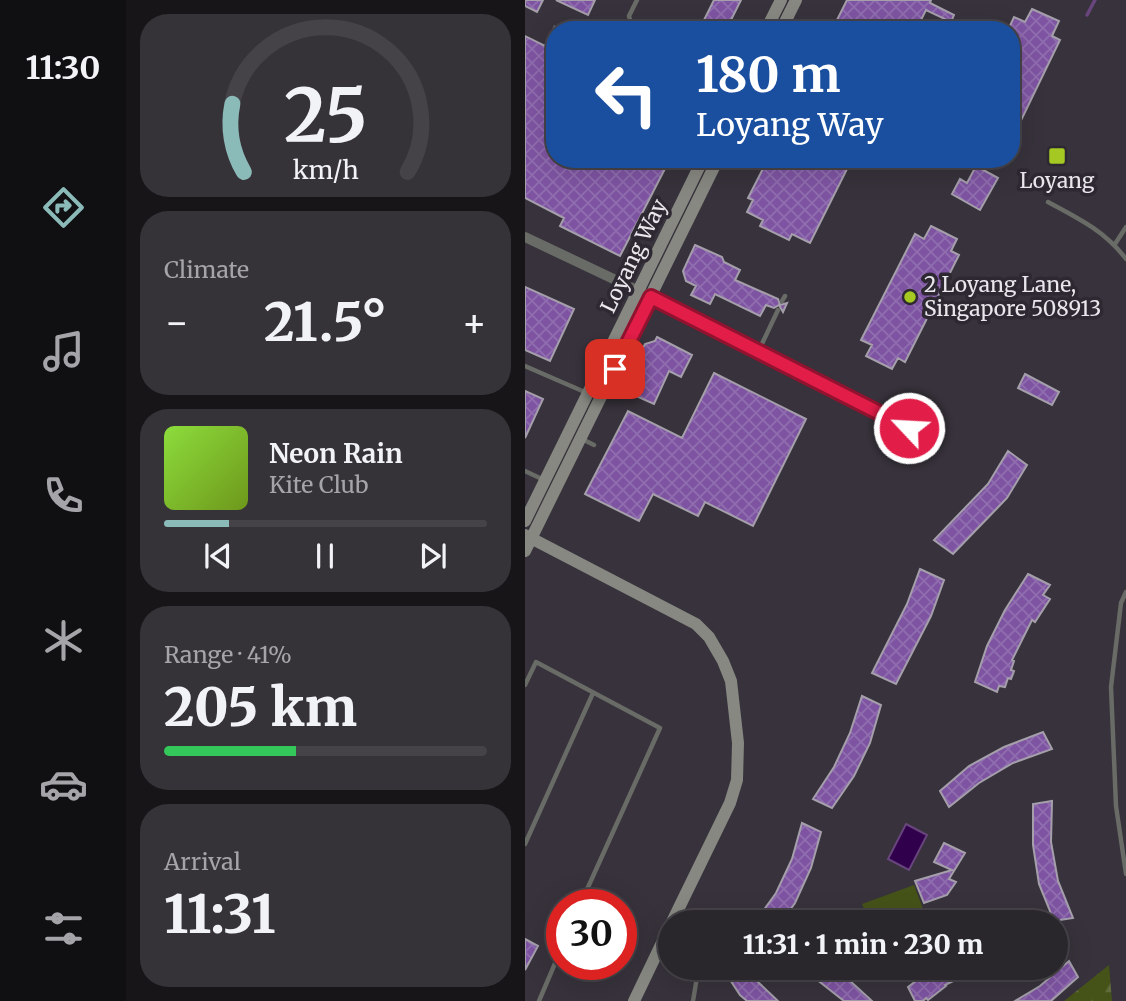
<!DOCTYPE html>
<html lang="en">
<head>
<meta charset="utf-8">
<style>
	:root { --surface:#29262c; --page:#353238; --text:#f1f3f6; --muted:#a5a5a9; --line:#454348; --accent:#8bbbb9 }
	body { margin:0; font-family:Merriweather,serif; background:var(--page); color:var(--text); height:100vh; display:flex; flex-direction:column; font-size:26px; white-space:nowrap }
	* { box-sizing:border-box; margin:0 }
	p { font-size:23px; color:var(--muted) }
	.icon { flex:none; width:38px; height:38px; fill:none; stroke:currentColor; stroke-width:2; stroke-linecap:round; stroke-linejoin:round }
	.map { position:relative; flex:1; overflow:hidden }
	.drawer { display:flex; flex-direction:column; gap:14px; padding:14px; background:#171518; width:399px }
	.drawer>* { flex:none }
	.top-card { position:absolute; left:21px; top:21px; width:474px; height:147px; border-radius:28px; box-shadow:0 7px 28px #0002,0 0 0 2px var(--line); background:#1a4fa0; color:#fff; overflow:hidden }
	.speed { position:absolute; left:21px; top:889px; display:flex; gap:14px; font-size:35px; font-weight:700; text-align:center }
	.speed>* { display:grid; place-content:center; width:91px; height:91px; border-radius:50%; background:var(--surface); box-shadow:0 7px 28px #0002,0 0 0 2px var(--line); line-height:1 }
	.speed .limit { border:10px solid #d22; background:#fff; color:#111 }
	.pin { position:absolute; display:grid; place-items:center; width:60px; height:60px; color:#fff; margin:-30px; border-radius:14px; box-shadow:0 4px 10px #0006 }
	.me { position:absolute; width:77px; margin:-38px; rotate:295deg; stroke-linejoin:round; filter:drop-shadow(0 0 5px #0008) }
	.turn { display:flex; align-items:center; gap:24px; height:147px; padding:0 35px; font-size:32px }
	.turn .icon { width:91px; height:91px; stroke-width:2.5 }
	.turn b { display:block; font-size:49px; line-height:60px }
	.big { font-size:52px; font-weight:800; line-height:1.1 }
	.drawer .tile { flex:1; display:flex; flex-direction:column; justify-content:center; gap:10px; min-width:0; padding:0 24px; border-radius:28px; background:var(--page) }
	.drawer .dial { align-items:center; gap:0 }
	.dial svg { height:182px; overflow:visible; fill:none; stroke:var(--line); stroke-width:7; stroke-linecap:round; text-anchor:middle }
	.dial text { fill:var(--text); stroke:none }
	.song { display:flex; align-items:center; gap:21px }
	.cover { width:84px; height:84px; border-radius:10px; background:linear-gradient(135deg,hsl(90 70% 55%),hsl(80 70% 35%)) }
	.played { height:7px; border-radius:4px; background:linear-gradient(90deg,var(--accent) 20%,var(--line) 20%) }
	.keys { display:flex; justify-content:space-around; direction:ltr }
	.heat { display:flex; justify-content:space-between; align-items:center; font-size:38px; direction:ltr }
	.charge { height:10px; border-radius:5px; background:linear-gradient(90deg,#34c759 41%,var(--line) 0) }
	.trip { position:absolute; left:133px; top:910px; width:410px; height:70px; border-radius:35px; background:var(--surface); box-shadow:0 7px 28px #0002,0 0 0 2px var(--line); font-weight:800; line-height:70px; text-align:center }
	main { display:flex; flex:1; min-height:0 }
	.menu { display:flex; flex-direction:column; width:126px; justify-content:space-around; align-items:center; background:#100f12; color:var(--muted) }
	.menu .icon { width:49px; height:49px }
	.menu .current { color:var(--accent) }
	.menu b { font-size:32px; color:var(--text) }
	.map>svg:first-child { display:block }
	.forest { fill:url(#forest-firs) }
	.pitch { fill:#455319 }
	.water { fill:#31004d; stroke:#68457d; stroke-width:2 }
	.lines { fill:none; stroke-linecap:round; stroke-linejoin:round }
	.stream { stroke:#68457d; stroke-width:3.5 }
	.building { fill:url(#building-cross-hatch); stroke:#a49faa; stroke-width:2 }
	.lane { stroke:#696b66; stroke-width:4.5 }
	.street { stroke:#696b66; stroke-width:10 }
	.secondary { stroke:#868881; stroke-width:12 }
	.route-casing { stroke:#92132f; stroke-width:18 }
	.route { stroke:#e11d48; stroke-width:12 }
	.poi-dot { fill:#a5c823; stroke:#2d2831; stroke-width:2.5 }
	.labels { text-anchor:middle; stroke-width:7; stroke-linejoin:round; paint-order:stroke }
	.poi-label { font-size:21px; fill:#e9e6ec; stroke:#2d2831 }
	.street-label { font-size:21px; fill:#e9e6ec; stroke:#2d2831 }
</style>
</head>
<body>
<main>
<nav class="menu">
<b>11:30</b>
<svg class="icon current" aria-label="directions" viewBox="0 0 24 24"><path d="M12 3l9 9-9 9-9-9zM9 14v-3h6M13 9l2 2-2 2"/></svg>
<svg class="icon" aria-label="music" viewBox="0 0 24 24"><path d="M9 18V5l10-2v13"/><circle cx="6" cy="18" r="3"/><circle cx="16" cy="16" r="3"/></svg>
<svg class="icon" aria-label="phone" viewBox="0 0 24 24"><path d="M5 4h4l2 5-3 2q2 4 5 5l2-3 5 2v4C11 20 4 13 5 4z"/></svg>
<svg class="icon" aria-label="climate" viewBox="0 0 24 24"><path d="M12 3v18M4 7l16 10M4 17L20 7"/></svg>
<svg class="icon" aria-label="car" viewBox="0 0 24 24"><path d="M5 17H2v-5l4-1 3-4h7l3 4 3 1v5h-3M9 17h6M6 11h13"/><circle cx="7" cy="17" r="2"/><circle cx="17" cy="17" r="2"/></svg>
<svg class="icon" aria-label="filters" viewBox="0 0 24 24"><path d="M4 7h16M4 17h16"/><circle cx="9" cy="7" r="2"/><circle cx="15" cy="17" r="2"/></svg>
</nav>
<section class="drawer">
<div class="tile dial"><svg viewBox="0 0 100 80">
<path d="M14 69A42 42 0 1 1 86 69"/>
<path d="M14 69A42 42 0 0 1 9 39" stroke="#8bbbb9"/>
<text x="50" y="56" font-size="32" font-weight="700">25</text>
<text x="50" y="72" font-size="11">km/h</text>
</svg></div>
<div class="tile"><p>Climate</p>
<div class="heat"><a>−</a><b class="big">21.5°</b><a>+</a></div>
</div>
<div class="tile">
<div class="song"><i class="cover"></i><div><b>Neon Rain</b><p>Kite Club</p></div></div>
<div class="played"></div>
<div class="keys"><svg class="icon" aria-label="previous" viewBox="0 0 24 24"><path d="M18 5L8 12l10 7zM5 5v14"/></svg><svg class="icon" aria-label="pause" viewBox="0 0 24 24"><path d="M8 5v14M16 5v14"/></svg><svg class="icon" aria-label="next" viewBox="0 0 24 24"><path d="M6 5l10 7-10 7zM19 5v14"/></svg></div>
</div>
<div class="tile"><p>Range · 41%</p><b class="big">205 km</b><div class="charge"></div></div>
<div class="tile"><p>Arrival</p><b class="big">11:31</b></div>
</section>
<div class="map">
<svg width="601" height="1001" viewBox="0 0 601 1001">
	<defs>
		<pattern id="forest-firs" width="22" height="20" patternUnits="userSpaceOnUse" patternTransform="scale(1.75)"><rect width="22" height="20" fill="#455319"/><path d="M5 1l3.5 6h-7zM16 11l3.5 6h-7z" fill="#606c3b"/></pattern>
		<pattern id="building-cross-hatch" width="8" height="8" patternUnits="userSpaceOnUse" patternTransform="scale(1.75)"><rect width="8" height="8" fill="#7e54a2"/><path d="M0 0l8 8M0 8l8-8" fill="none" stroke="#906daf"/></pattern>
	</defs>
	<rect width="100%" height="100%" fill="#37323b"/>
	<!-- forest -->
	<path class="forest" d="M584,965l3,36h-48z"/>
	<!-- pitch -->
	<path class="pitch" d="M389,885l14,37h-59l-7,-18z"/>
	<!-- water -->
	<path class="water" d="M381,824l21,11 -18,35 -21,-11z"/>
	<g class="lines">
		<!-- stream -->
		<path class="stream" d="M562,15l8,-15"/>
	</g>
	<!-- building -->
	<path class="building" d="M0,0h18l-6,12 -12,-6z
		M31,0h39l-7,15z
		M189,0h27l-15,30h-27z
		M322,0h84l-1,3 24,12 -3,7 -25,-12 -10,20h-84z
		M507,9l27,12 -7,15 8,4 -49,101v-111h-3l6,-13 11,5z
		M30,26v133h115l-50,97 -60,-30 4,-8 -39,-20v-162l20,10z
		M243,159h84l-42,84 -18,-9 -3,6 -29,-14 3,-6 -16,-8 6,-12 -5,-2z
		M451,166l22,12 -18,32 -28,-16 8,-15 7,4z
		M406,226l26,13 -6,12 8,4 -54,107 -7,-4 -6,11 -26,-13 6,-11 -11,-5 54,-106 9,5z
		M170,245l27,12 2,5 16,8 -5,10 43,19 2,6 7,-2 -4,9 -4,-7 -5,3 -8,-3 -6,11 -45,-22 -5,10 -19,-9 5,-9 -10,-5 -3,-10z
		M0,287l49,22 -24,52 -25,-11z
		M132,337l35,18 -11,22 -12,-6 -15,33 -27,-12 16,-34 -4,-2 6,-12 10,-3z
		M189,373l92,46 -53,107 -48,-24 -7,14 -45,-22 -14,27 -54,-27 43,-83 54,27z
		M500,374l34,18 -7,13 -34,-17z
		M0,391l18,8 -18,39z
		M483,451l19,14 -20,33 -54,56 -19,-14 54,-56z
		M395,569l24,11 -13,36 -35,68 -24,-11 35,-69z
		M503,574l22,11 -7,10 7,4 -15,23 -3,-2 -20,40 2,1 -3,9 3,1 -3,8 -3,-1 -3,9 -6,-1 -2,6 -22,-10 12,-36 18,-36z
		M337,696l19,9 -11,38 -16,33 -22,32 -19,-9 21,-32 16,-34z
		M518,732l9,17 -39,14 -34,20 -30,24 -9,-16 29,-25 35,-19z
		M527,801l-1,41 7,39 15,37 -19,3 -15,-37 -6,-39v-41z
		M277,823l19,9 -10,36 -16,35 -14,19h-26l21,-29 16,-34z
		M419,843l21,10 -16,26 7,3 -9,13 -23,8 -9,-22 37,-11 -18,-8z
		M0,939l13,7 -13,24z
		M544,961l9,16 -27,24h-36l25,-15z
		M207,968h17l9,14 20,19h-31l-7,-6 -15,-23z
		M277,968h34l36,33h-28z
		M408,968h47l-35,17 1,1 -18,14 -2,-2 -3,3h-8l-7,-14z"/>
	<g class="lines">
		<!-- lane -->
		<path class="lane" d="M108,30l-4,-14 8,-16
			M523,202c30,16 57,29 78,57
			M590,244l11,-17
			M257,301l3,-5
			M234,350l19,-40
			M0,366l62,27
			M57,439l12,6
			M0,471l19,9
			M601,592l-5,11 -10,84 5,119 10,68
			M0,685l11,-23 124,66 -80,177
			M0,844l68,-151
			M14,1001l23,-54
			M168,1001l4,-24 5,-9"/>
		<!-- street -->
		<path class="street" d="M0,237l137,65 247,126"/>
		<!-- secondary -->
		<path class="secondary" d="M241,30l15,-30
			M256,30l15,-30
			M0,521l178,-362
			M0,535l171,89 13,13 14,24 8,20 7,62 -1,37 -7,23 -58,119
			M0,551l193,-392
			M109,1001l36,-75"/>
	</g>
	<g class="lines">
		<!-- route casing -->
		<g class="route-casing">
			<path id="route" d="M90,369l36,-72 258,131"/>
		</g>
		<!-- route -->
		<use href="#route" class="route"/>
	</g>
	<!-- markers -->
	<g class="poi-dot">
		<rect x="523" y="147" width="18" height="18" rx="3.5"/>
		<circle cx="385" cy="297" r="7"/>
	</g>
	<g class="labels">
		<!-- poi labels -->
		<g class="poi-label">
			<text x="532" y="188">Loyang</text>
			<text x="399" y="292" text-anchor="start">2 Loyang Lane,<tspan x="399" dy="24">Singapore 508913</tspan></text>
		</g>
		<!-- street labels -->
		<g class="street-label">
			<text transform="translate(109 256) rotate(-64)" y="7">Loyang Way</text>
		</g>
	</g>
</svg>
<div class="speed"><div class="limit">30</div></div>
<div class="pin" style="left:90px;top:369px;background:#d93025"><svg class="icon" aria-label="arrive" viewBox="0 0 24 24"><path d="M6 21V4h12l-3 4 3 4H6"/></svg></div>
<svg class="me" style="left:384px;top:428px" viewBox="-20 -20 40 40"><circle r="17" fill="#e11d48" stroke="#fff" stroke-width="3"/><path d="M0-11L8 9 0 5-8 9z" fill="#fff"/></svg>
<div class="trip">11:31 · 1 min · 230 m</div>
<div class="top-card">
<div class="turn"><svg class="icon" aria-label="left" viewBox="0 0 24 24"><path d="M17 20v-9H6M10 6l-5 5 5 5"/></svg><div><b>180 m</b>Loyang Way</div></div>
</div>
</div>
</main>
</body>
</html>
